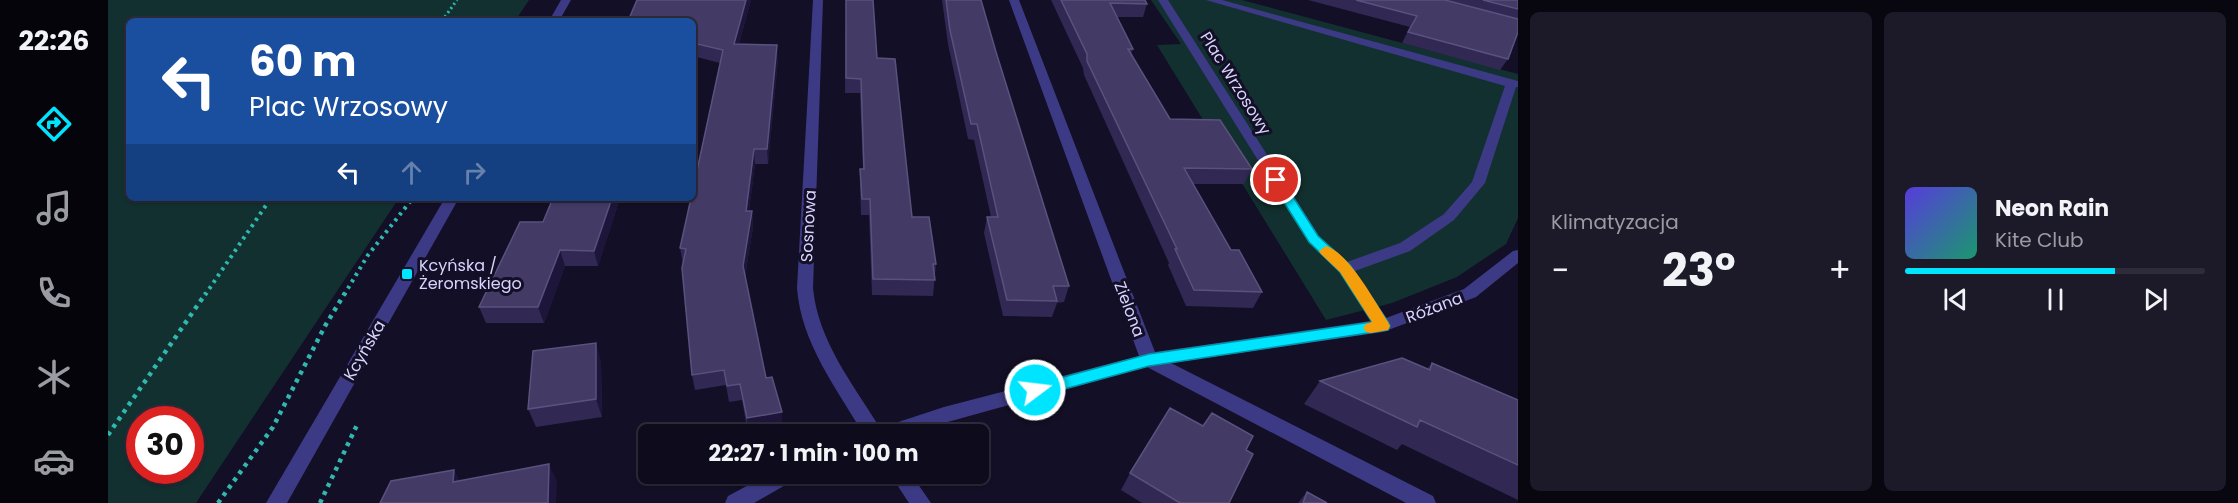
<!DOCTYPE html>
<html lang="pl">
<head>
<meta charset="utf-8">
<style>
	:root { --surface:#0e0b1c; --page:#1c1929; --text:#f1f3f6; --muted:#9b9ba3; --line:#2e2b3b; --accent:#00e5ff }
	body { margin:0; font-family:Poppins,sans-serif; background:var(--page); color:var(--text); height:100vh; display:flex; flex-direction:column; font-size:22px; white-space:nowrap }
	* { box-sizing:border-box; margin:0 }
	p { font-size:20px; color:var(--muted) }
	.icon { flex:none; width:33px; height:33px; fill:none; stroke:currentColor; stroke-width:2; stroke-linecap:round; stroke-linejoin:round }
	.map { position:relative; flex:1; overflow:hidden }
	.side { display:flex; flex-direction:column; gap:12px; padding:12px; background:#08060f; width:720px }
	.side>* { flex:none }
	.banner { position:absolute; left:18px; top:18px; width:570px; height:183px; border-radius:9px; box-shadow:0 2px 4px #0004,0 0 0 2px var(--line); background:#1a4fa0; color:#fff; overflow:hidden }
	.speed { position:absolute; left:18px; top:406px; display:flex; gap:12px; font-size:30px; font-weight:700; text-align:center }
	.speed>* { display:grid; place-content:center; width:78px; height:78px; border-radius:50%; background:var(--surface); box-shadow:0 2px 4px #0004,0 0 0 2px var(--line); line-height:1 }
	.speed .limit { border:9px solid #d22; background:#fff; color:#111 }
	.pin { position:absolute; display:grid; place-items:center; width:51px; height:51px; color:#fff; margin:-26px; border:3px solid #fff; border-radius:50%; box-shadow:0 2px 6px #0007 }
	.me { position:absolute; width:66px; margin:-33px; rotate:75deg; stroke-linejoin:round; filter:drop-shadow(0 0 4px #0008) }
	.turn { display:flex; align-items:center; gap:21px; height:126px; padding:0 24px; font-size:27px }
	.turn .icon { width:78px; height:78px; stroke-width:2.5 }
	.turn b { display:block; font-size:42px; line-height:51px }
	.lanes { display:flex; align-items:center; height:57px; padding:0 24px; background:#0003; justify-content:center; gap:30px; direction:ltr }
	.lanes .off { opacity:.35 }
	.big { font-size:45px; font-weight:700; line-height:1.1 }
	.side .widget { flex:1; display:flex; flex-direction:column; justify-content:center; gap:9px; min-width:0; padding:0 21px; border-radius:9px; background:var(--page) }
	.song { display:flex; align-items:center; gap:18px }
	.cover { width:72px; height:72px; border-radius:9px; background:linear-gradient(135deg,hsl(250 70% 55%),hsl(160 70% 35%)) }
	.played { height:6px; border-radius:3px; background:linear-gradient(90deg,var(--accent) 70%,var(--line) 70%) }
	.keys { display:flex; justify-content:space-around; direction:ltr }
	.heat { display:flex; justify-content:space-between; align-items:center; font-size:33px; direction:ltr }
	.side .tiles { flex:1; display:grid; gap:12px; grid-template-columns:repeat(2,1fr) }
	.trip { position:absolute; left:530px; top:424px; width:351px; height:60px; border-radius:9px; background:var(--surface); box-shadow:0 2px 4px #0004,0 0 0 2px var(--line); font-weight:700; line-height:60px; text-align:center }
	main { display:flex; flex:1; min-height:0 }
	.tab-bar { display:flex; flex-direction:column; width:108px; justify-content:space-around; align-items:center; background:#06040b; color:var(--muted) }
	.tab-bar .icon { width:42px; height:42px }
	.tab-bar .on { color:var(--accent) }
	.tab-bar b { font-size:27px; color:var(--text) }
	.map>svg:first-child { display:block }
	.green { fill:#12302f; fill-rule:evenodd }
	.lines { fill:none; stroke-linecap:round; stroke-linejoin:round }
	.path-far2 { stroke:#2fb8b0; stroke-width:3; stroke-dasharray:2 3; stroke-linecap:butt }
	.path-far1 { stroke:#2fb8b0; stroke-width:4; stroke-dasharray:3 4.5; stroke-linecap:butt }
	.path { stroke:#2fb8b0; stroke-width:4.5; stroke-dasharray:4 5; stroke-linecap:butt }
	.minor { fill:#3d3a85; fill-rule:evenodd }
	.wall { fill:#312854 }
	.shaded-wall { fill:#1d163a }
	.building { fill:#433a66; stroke:#5a527e; stroke-width:1.5 }
	.route { fill:#00e5ff; stroke:#0095a6; stroke-width:1.5 }
	.slow { fill:#f59e0b }
	.poi-dot { fill:#00e5ff; stroke:#130f26; stroke-width:2 }
	.labels { text-anchor:middle; stroke-width:6; stroke-linejoin:round; paint-order:stroke }
	.street-label { font-size:16px; fill:#d9d4ff; stroke:#130f26 }
	.poi-label { font-size:16px; fill:#d9d4ff; stroke:#130f26; text-anchor:start }
</style>
</head>
<body>
<main>
<nav class="tab-bar">
<b>22:26</b>
<svg class="icon on" aria-label="directions" viewBox="0 0 24 24"><path d="M12 3l9 9-9 9-9-9zM9 14v-3h6M13 9l2 2-2 2"/></svg>
<svg class="icon" aria-label="music" viewBox="0 0 24 24"><path d="M9 18V5l10-2v13"/><circle cx="6" cy="18" r="3"/><circle cx="16" cy="16" r="3"/></svg>
<svg class="icon" aria-label="phone" viewBox="0 0 24 24"><path d="M5 4h4l2 5-3 2q2 4 5 5l2-3 5 2v4C11 20 4 13 5 4z"/></svg>
<svg class="icon" aria-label="climate" viewBox="0 0 24 24"><path d="M12 3v18M4 7l16 10M4 17L20 7"/></svg>
<svg class="icon" aria-label="car" viewBox="0 0 24 24"><path d="M5 17H2v-5l4-1 3-4h7l3 4 3 1v5h-3M9 17h6M6 11h13"/><circle cx="7" cy="17" r="2"/><circle cx="17" cy="17" r="2"/></svg>
</nav>
<div class="map">
<svg width="1410" height="503" viewBox="0 0 1410 503">
	<rect width="100%" height="100%" fill="#130f26"/>
	<!-- green -->
	<path class="green" d="M0,0h421l-14,21h-386v177h270l-203,305h-88zM32,420h50v51h-50z
		M1043,0h91l276,74v144l-12,26 -49,33 -65,26 -66,17 -169,-275 24,-1z"/>
	<g class="lines">
		<!-- path-far2 -->
		<path class="path-far2" d="M334,21l15,-21"/>
		<!-- path-far1 -->
		<path class="path-far1" d="M97,295l66,-97
			M236,295l24,-40 45,-57"/>
		<!-- path -->
		<path class="path" d="M0,435l98,-142
			M110,503l55,-76 52,-101 20,-33
			M212,503l37,-78"/>
		<!-- minor -->
		<path class="minor" d="M453,0h10l-12,21h-10z
			M705,0h10l-10,288c5,53 40,96 67,140l64,-21 195,-51 -130,-356h10l136,352 216,-31 -31,-48 -31,-31 -151,-242h10l151,236 28,26 53,-19 44,-29 28,-32 33,-96 -299,-86h16l296,81v6h-2l-31,96 -31,37 -44,31 -55,20 31,47 78,-29 49,-38 5,-1v13l-42,34 -93,35 -212,31 262,133 3,7h-30l-259,-136 -203,56 -37,12h-43c-27,-46 -63,-92 -67,-147z
			M337,198h14l-172,305h-21z
			M661,474h28l-3,6 -40,23h-29l3,-7z
			M782,474h21l20,29h-22z"/>
	</g>
	<!-- wall -->
	<path class="wall" d="M643,0l-12,44 39,15 -10,105h-13l-6,47h3l1,16 -8,50 21,101 16,34v15l-34,7 -6,-34 -13,2 -3,-17 -31,5 -3,-15 -9,-111 -3,-16 40,-185 -27,-7v-35z
		M738,0l31,58 35,159 24,47 -3,32 -61,-1 -3,-80h-8l-1,-30v-16h3l-3,-76h-15z
		M834,0h39l15,52 73,234 -5,16 -7,1 -5,14 -49,-1 -19,-83 3,-16h4l-17,-77 -6,-1 -20,-95z
		M943,0h94l2,4 -4,13h-26l16,32 -2,5 39,65 82,50 -8,15h-51l38,66 31,42 -9,16 -67,-2 -18,-41 1,-2 -85,-188 -1,-7z
		M1200,0h210v32l-10,27 -8,11 -98,-27 8,-16z
		M512,198l-22,68h-33l-21,57h-58l-7,-16z
		M493,361l1,56 -66,10 -8,-18z
		M1324,363l86,37v100l-116,-56 -5,6 -93,-46 16,-23 107,-12z
		M1138,450l-17,53h-87l-21,-13 9,-17z
		M1199,492l20,11h-29z"/>
	<!-- shaded-wall -->
	<path class="shaded-wall" d="M638,0h5l-16,58 -1,-14z
		M669,45l1,14 -10,105 -1,-15z
		M646,149l1,15 -8,62 -1,-15z
		M504,198h8l-22,68 -4,-15z
		M644,211l1,16 -9,55 -1,-16z
		M452,250l5,16 -21,57 -6,-16z
		M488,343l5,18 1,56 -6,-18z
		M674,412v15l-34,7 -1,-16z
		M441,464l8,17 -1,22h-8z
		M346,470l10,18 -11,-6z"/>
	<!-- building -->
	<path class="building" d="M529,0h109l-12,44 43,1 -10,104h-13l-8,62h6l-9,55 23,112 6,-1 10,35 -35,6 -7,-34 -13,2 -3,-16 -32,5 -10,-107 4,-19 -6,-1 11,-50h2v-9l30,-139 -30,-7v-22h-65z
		M738,0h27l4,58 18,1 17,158h17l7,47h-3l2,16 -62,-1 -3,-80h-8l-2,-30h4l-3,-90 -15,-1z
		M838,0h35l15,52 73,234h-16l4,15 -50,-1 -20,-83h11l-21,-93h-6l-21,-94z
		M953,0h84l2,4 -37,-1 23,46h-5l42,70 50,1 32,49 -68,-1 47,82h8l23,42 -68,-2 -19,-41h2l-90,-188v-7z
		M1248,0h89l73,19v13l-10,27 -100,-27 9,-16z
		M1375,0h35v9z
		M445,198h59l-18,53 -34,-1 -22,57h-59l41,-85h23z
		M488,343v56l-68,10 5,-58z
		M1294,358l28,12 2,-7 86,37v65l-98,-45 -3,7 -97,-46z
		M1062,408l33,18 9,-13 41,23 -7,14 7,4 -24,49h-49l-50,-30z
		M441,464l-1,39h-168l11,-22 63,-11 -1,12z
		M1199,492l20,11h-24z"/>
	<!-- route -->
	<path class="route" d="M1168,177l5,1 37,58 32,29 38,57 2,4 -2,4 -239,36 -114,31 -5,-2 -3,-5 3,-4 119,-32 223,-32 -32,-50 -31,-30 -39,-62z"/>
	<!-- slow -->
	<path class="slow" d="M1218,246c23,7 49,56 62,76l2,4 -2,4 -17,3 -5,-1 -3,-4 3,-4 6,-2 -32,-50 -19,-18 -2,-3z"/>
	<!-- markers -->
	<rect class="poi-dot" x="293" y="268" width="12" height="12" rx="3"/>
	<g class="labels">
		<!-- street labels -->
		<g class="street-label">
			<text transform="translate(1128 83) rotate(58)" y="6">Plac Wrzosowy</text>
			<text transform="translate(700 226) rotate(-87)" y="6">Sosnowa</text>
			<text transform="translate(1326 307) rotate(-21)" y="6">Różana</text>
			<text transform="translate(1022 309) rotate(69)" y="6">Zielona</text>
			<text transform="translate(256 350) rotate(-60)" y="6">Kcyńska</text>
		</g>
		<!-- poi labels -->
		<g class="poi-label">
			<text x="311" y="271">Kcyńska /<tspan x="311" dy="18">Żeromskiego</tspan></text>
		</g>
	</g>
</svg>
<div class="speed"><div class="limit">30</div></div>
<div class="pin" style="left:1168px;top:180px;background:#d93025"><svg class="icon" aria-label="arrive" viewBox="0 0 24 24"><path d="M6 21V4h12l-3 4 3 4H6"/></svg></div>
<svg class="me" style="left:927px;top:390px" viewBox="-20 -20 40 40"><circle r="17" fill="#00e5ff" stroke="#fff" stroke-width="3"/><path d="M0-11L8 9 0 5-8 9z" fill="#fff"/></svg>
<div class="trip">22:27 · 1 min · 100 m</div>
<div class="banner">
<div class="turn"><svg class="icon" aria-label="left" viewBox="0 0 24 24"><path d="M17 20v-9H6M10 6l-5 5 5 5"/></svg><div><b>60 m</b>Plac Wrzosowy</div></div>
<div class="lanes"><svg class="icon" aria-label="left" viewBox="0 0 24 24"><path d="M17 20v-9H6M10 6l-5 5 5 5"/></svg><svg class="icon off" aria-label="ahead" viewBox="0 0 24 24"><path d="M12 20V5M6 11l6-6 6 6"/></svg><svg class="icon off" aria-label="right" viewBox="0 0 24 24"><path d="M7 20v-9h11M14 6l5 5-5 5"/></svg></div>
</div>
</div>
<section class="side">
<div class="tiles">
<div class="widget"><p>Klimatyzacja</p>
<div class="heat"><a>−</a><b class="big">23°</b><a>+</a></div>
</div>
<div class="widget">
<div class="song"><i class="cover"></i><div><b>Neon Rain</b><p>Kite Club</p></div></div>
<div class="played"></div>
<div class="keys"><svg class="icon" aria-label="previous" viewBox="0 0 24 24"><path d="M18 5L8 12l10 7zM5 5v14"/></svg><svg class="icon" aria-label="pause" viewBox="0 0 24 24"><path d="M8 5v14M16 5v14"/></svg><svg class="icon" aria-label="next" viewBox="0 0 24 24"><path d="M6 5l10 7-10 7zM19 5v14"/></svg></div>
</div>
</div>
</section>
</main>
</body>
</html>
